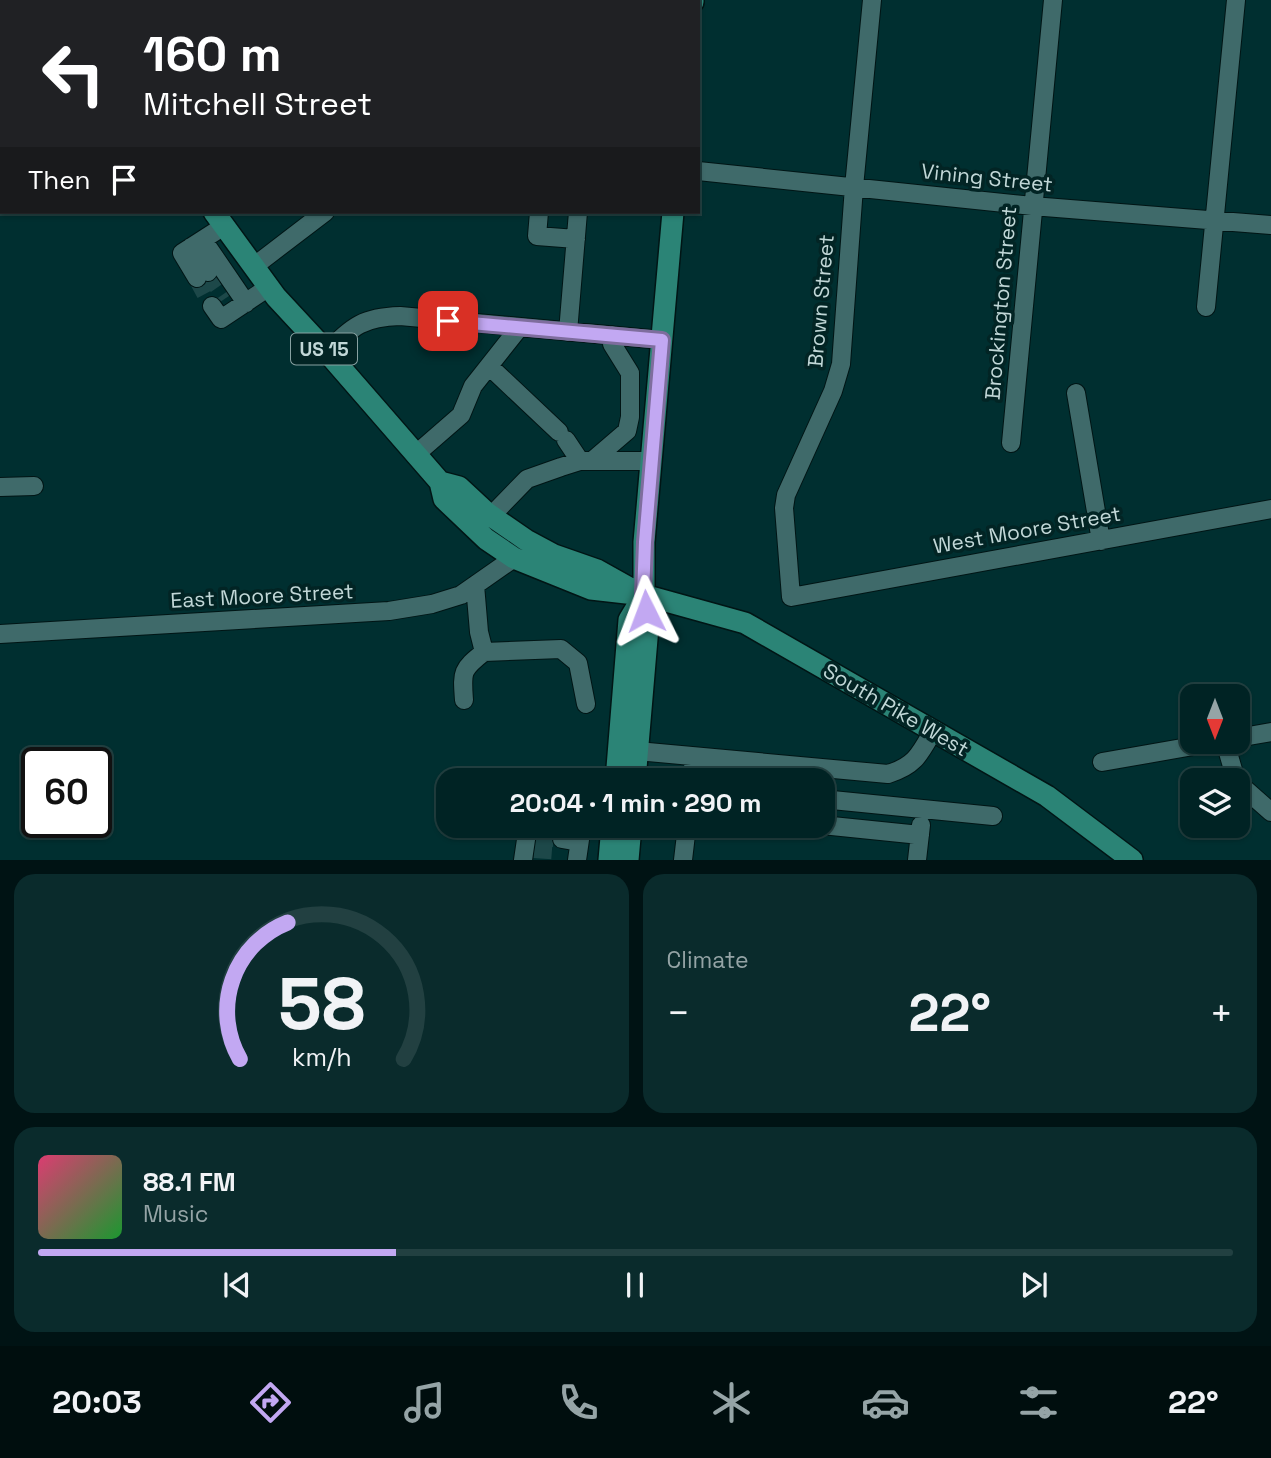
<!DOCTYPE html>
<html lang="en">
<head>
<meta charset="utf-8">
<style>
	:root { --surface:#002324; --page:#0a2b2c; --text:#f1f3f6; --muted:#95a4a6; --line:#224041; --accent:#c2a8f2 }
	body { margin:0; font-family:"Space Grotesk",sans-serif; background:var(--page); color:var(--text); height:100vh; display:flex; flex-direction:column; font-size:26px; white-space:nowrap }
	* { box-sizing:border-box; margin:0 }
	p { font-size:23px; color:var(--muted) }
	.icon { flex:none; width:38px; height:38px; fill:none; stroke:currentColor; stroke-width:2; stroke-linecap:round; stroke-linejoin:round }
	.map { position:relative; height:860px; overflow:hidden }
	.side { display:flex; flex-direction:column; gap:14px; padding:14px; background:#001314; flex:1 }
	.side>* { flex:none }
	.hud { position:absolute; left:0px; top:0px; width:700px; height:214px; box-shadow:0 2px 5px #0004,0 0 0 2px var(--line); background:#202124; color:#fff; overflow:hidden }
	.needle { width:46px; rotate:180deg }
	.tools { position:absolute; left:1180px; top:684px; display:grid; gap:14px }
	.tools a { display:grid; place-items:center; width:70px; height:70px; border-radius:14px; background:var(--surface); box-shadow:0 2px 5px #0004,0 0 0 2px var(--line); font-size:35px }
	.speed { position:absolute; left:21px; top:747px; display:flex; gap:14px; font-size:35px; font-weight:700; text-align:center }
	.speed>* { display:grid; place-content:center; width:91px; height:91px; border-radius:50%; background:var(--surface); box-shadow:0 2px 5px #0004,0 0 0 2px var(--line); line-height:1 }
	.speed .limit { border:4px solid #111; border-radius:10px; background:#fff; color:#111 }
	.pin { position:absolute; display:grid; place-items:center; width:60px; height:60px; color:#fff; margin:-30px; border-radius:14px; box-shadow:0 4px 10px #0006 }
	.me { position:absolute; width:77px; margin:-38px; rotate:357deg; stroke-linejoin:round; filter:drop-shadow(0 0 5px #0008) }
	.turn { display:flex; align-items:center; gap:24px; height:147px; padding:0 28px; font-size:32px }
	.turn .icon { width:91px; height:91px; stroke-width:2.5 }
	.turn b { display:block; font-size:49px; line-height:60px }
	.then { display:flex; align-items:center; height:66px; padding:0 28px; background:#0003; gap:14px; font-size:26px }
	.big { font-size:52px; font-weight:600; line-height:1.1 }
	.side .widget { flex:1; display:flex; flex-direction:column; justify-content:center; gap:10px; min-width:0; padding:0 24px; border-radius:21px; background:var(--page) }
	.side .dial { align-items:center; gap:0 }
	.dial svg { height:182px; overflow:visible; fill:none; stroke:var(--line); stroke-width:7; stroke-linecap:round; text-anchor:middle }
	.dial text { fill:var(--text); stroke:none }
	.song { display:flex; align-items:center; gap:21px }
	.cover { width:84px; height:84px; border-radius:10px; background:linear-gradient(135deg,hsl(340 70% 55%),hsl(130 70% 35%)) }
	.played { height:7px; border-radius:4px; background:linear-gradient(90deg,var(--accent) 30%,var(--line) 30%) }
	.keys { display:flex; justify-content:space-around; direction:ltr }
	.heat { display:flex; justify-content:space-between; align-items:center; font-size:38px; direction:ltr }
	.side .tiles { flex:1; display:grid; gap:14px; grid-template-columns:1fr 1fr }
	.widget:last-child { grid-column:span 2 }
	.trip { position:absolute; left:436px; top:768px; width:399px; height:70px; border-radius:21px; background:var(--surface); box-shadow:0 2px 5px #0004,0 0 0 2px var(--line); font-weight:600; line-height:70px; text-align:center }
	.tab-bar { display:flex; height:112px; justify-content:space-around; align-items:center; background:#000e0e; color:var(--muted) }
	.tab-bar .icon { width:49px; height:49px }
	.tab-bar .selected { color:var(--accent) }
	.tab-bar b { font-size:32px; color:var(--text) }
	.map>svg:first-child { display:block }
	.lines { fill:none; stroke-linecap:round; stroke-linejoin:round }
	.minor-tunnel { stroke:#1d4849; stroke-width:18; stroke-dasharray:18 9; stroke-linecap:butt }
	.minor-casing { stroke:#011515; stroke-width:20 }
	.major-casing { stroke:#011515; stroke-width:24 }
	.minor { stroke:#3f6a6a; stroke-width:18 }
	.major { stroke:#2b8476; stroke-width:21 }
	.route-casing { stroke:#7e6d9d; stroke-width:18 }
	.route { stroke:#c2a8f2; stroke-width:12 }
	.labels { text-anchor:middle; stroke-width:7; stroke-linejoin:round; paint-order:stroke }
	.shield { fill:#022424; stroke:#88a1a1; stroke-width:2 }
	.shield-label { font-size:19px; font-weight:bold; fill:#c1d7d7 }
	.street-label { font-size:21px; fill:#c1d7d7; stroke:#022424 }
</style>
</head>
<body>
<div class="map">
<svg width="1271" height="860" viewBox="0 0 1271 860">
	<rect width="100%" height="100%" fill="#002f30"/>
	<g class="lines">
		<!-- minor-tunnel -->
		<path class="minor-tunnel" d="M208,272l18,26
			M197,278l15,28
			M536,836l26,3
			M534,849l26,2"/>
		<!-- minor casing -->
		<g class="minor-casing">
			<path id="minor" d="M872,0l-18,187 -13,177 -8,27 -47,104 -2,13 7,89 480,-88
				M221,2v-2
				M433,2v-2
				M0,155h2
				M698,171l334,35 239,19
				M539,212l-2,24 39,3
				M203,240l43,63
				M191,247l17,25
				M253,267l72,-55
				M197,278l-15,-25 42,-27
				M212,306l9,13 48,-32
				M1206,307l30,-307
				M568,332l10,-120
				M327,352c26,-26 36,-35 73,-36l262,24
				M489,366l70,66
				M1076,393l25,148
				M566,440l14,21
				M1011,443l42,-443
				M415,455l46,-40 12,-29 46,-58
				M592,461l35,-30 3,-14v-44l-18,-29v-9
				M0,487l34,-1
				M491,516l36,-37 34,-12 19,-6h72
				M475,585l4,47 5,20 77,-3 17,14 8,41
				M0,634l389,-23 43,-7 29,-9 53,-37
				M464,700c-2,-28 -3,-30 20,-48
				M1237,738l34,-6
				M1225,742l11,38
				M637,751l251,23c27,-8 32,-20 45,-43
				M1102,762l114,-20
				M545,780h54
				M692,780l2,-23
				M1237,782l34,30
				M822,799l171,17
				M822,825l98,10
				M562,839l17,3
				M523,860l5,-34
				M577,860l5,-34
				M683,860l4,-34
				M917,860l4,-35"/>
		</g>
		<!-- major casing -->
		<g class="major-casing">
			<path id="major" d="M125,0v2
				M693,2v-2
				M214,212l62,85 51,55 113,130 4,17 42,40 28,19 77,31 53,6 101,28 302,173 85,64
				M440,482l19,5 28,26 39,27 28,15 43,15 34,19
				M616,780l13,-160 15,-25
				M635,780l13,-153 -4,-32v-53l29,-330
				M609,860l3,-34
				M628,860l3,-34"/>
		</g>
		<!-- minor -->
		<use href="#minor" class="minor"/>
		<!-- major -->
		<use href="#major" class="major"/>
	</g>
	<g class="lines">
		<!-- route casing -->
		<g class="route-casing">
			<path id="route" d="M448,321l214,19 -17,202 -2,53 3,16"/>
		</g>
		<!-- route -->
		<use href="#route" class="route"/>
	</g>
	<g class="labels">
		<!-- shield labels -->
		<rect class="shield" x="291" y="333.5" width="66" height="31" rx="5"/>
		<g class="shield-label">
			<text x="324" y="356">US 15</text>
		</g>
		<!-- street labels -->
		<g class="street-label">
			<text transform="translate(987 178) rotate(6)" y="7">Vining Street</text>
			<text transform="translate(821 301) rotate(-85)" y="7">Brown Street</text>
			<text transform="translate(1001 303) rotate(-85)" y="7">Brockington Street</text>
			<text transform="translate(1027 530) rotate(-10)" y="7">West Moore Street</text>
			<text transform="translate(262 596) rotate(-3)" y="7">East Moore Street</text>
			<text transform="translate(896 710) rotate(30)" y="7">South Pike West</text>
		</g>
	</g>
</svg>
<div class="tools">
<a><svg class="needle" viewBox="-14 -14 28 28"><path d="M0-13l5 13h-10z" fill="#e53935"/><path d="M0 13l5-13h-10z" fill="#95a4a6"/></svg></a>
<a><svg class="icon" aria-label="layers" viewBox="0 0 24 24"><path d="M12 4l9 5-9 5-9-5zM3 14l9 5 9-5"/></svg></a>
</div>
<div class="speed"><div class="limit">60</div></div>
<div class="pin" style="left:448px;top:321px;background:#d93025"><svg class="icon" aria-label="arrive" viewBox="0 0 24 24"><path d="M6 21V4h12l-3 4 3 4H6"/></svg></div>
<svg class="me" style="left:646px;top:611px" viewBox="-20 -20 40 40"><path d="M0-17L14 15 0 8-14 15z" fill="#c2a8f2" stroke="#fff" stroke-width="4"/></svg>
<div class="trip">20:04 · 1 min · 290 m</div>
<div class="hud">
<div class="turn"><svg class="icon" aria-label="left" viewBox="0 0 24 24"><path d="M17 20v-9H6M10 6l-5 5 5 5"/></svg><div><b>160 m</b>Mitchell Street</div></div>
<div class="then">Then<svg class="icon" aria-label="arrive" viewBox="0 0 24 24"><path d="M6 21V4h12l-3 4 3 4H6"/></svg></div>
</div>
</div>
<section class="side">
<div class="tiles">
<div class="widget dial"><svg viewBox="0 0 100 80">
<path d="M14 69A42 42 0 1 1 86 69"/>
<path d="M14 69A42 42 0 0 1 35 9" stroke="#c2a8f2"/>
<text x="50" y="56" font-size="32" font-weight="700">58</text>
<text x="50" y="72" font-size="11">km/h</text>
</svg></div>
<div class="widget"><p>Climate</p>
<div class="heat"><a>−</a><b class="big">22°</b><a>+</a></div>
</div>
<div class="widget">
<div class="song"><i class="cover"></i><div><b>88.1 FM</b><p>Music</p></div></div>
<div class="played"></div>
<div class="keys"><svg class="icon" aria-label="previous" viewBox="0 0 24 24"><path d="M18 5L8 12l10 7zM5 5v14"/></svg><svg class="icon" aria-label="pause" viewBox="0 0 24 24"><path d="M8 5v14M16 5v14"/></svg><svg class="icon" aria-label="next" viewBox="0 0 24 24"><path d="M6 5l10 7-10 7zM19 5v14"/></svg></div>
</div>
</div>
</section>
<nav class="tab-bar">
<b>20:03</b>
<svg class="icon selected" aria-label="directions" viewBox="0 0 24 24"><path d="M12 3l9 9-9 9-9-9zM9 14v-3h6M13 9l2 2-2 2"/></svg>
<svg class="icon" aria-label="music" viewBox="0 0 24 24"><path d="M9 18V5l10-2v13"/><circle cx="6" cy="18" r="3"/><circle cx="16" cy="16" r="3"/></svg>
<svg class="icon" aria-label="phone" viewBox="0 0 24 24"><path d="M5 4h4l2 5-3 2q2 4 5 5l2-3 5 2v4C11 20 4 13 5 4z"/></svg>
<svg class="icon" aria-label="climate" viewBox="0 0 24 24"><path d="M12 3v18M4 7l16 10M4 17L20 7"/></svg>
<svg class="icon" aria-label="car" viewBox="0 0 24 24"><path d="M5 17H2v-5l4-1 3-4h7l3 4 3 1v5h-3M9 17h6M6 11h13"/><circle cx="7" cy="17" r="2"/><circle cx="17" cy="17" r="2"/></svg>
<svg class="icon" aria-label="filters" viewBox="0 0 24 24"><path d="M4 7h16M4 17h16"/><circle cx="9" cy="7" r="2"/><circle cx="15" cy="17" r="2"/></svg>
<b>22°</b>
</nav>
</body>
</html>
